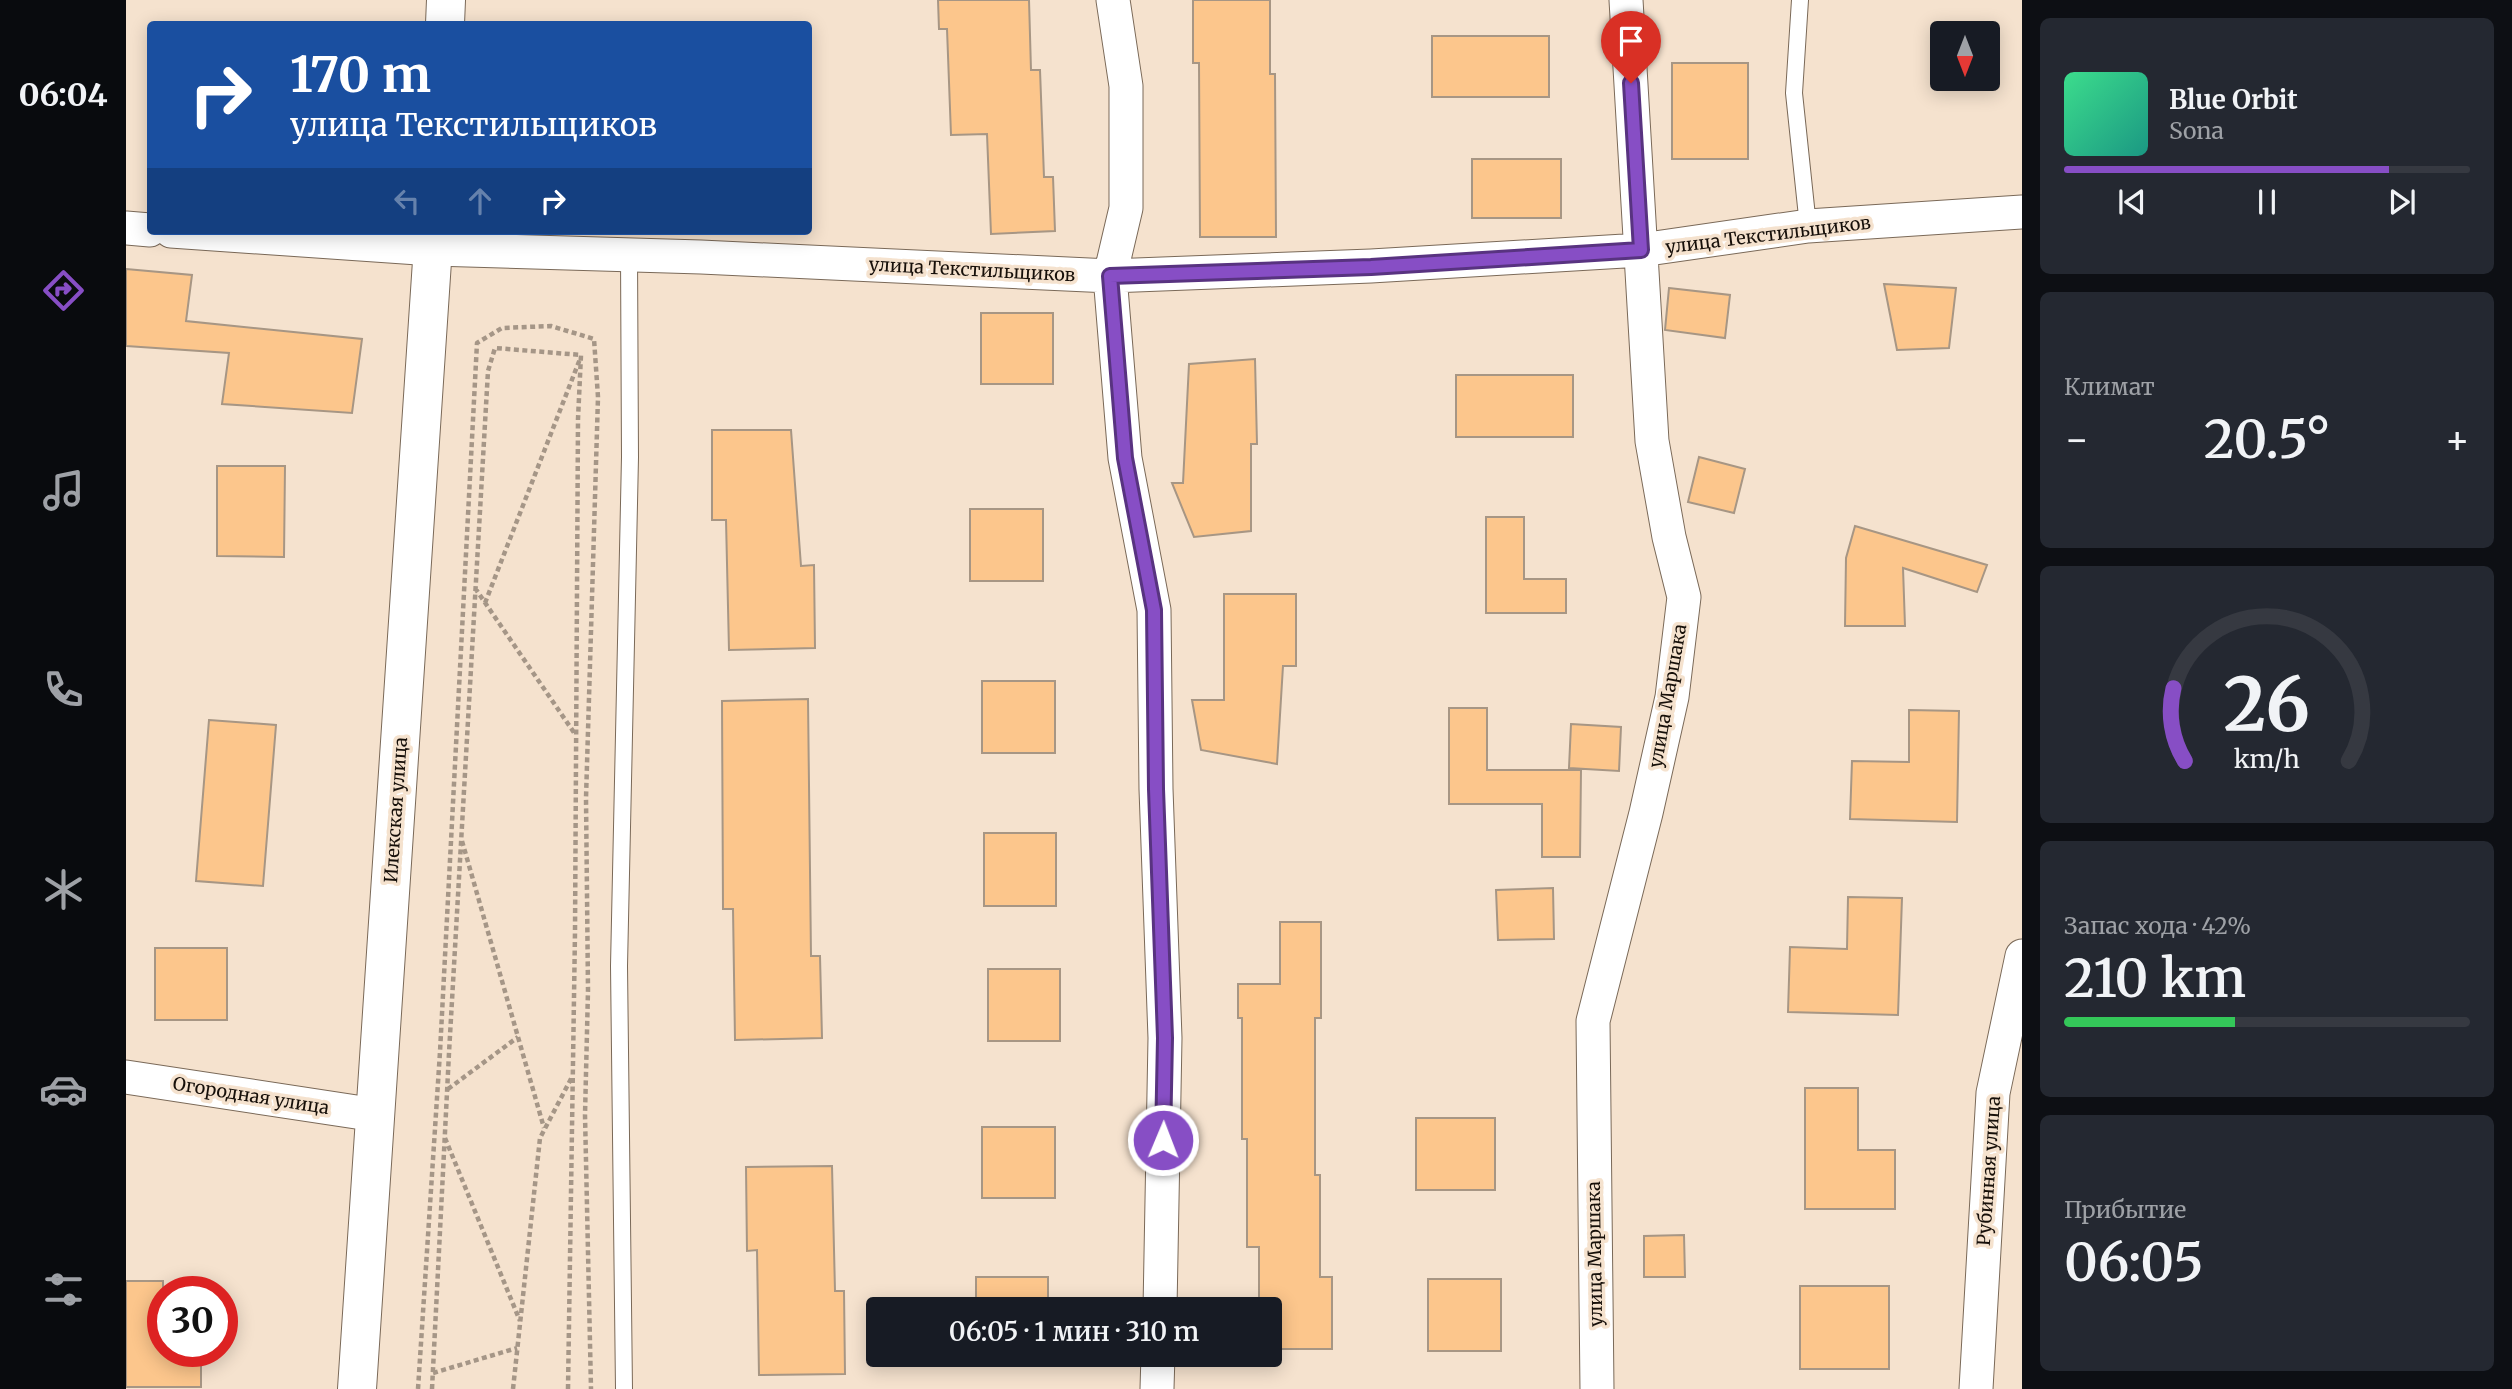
<!DOCTYPE html>
<html lang="ru">
<head>
<meta charset="utf-8">
<style>
	:root { --surface:#171b24; --page:#242831; --text:#f1f3f6; --muted:#9ea1a6; --line:#363941; --accent:#874ec5 }
	body { margin:0; font-family:Merriweather,serif; background:var(--page); color:var(--text); height:100vh; display:flex; flex-direction:column; font-size:26px; white-space:nowrap }
	* { box-sizing:border-box; margin:0 }
	p { font-size:23px; color:var(--muted) }
	.icon { flex:none; width:38px; height:38px; fill:none; stroke:currentColor; stroke-width:2; stroke-linecap:round; stroke-linejoin:round }
	.map { position:relative; flex:1; overflow:hidden }
	.drawer { display:flex; flex-direction:column; gap:18px; padding:18px; background:#0d0f14; width:490px }
	.drawer>* { flex:none }
	.banner { position:absolute; left:21px; top:21px; width:665px; height:214px; border-radius:7px; box-shadow:0 4px 18px #0003; background:#1a4fa0; color:#fff; overflow:hidden }
	.needle { width:46px; rotate:180deg }
	.tools { position:absolute; left:1804px; top:21px; display:grid; gap:14px }
	.tools a { display:grid; place-items:center; width:70px; height:70px; border-radius:7px; background:var(--surface); box-shadow:0 4px 18px #0003; font-size:35px }
	.speed { position:absolute; left:21px; top:1276px; display:flex; gap:14px; font-size:35px; font-weight:700; text-align:center }
	.speed>* { display:grid; place-content:center; width:91px; height:91px; border-radius:50%; background:var(--surface); box-shadow:0 4px 18px #0003; line-height:1 }
	.speed .limit { border:10px solid #d22; background:#fff; color:#111 }
	.pin { position:absolute; display:grid; place-items:center; width:60px; height:60px; color:#fff; margin:-72px -30px; border-radius:50% 50% 50% 0; rotate:-45deg; box-shadow:0 0 7px #0007 }
	.pin .icon { rotate:45deg }
	.me { position:absolute; width:77px; margin:-38px; rotate:1deg; stroke-linejoin:round; filter:drop-shadow(0 0 5px #0008) }
	.turn { display:flex; align-items:center; gap:24px; height:147px; padding:0 28px; font-size:32px }
	.turn .icon { width:91px; height:91px; stroke-width:2.5 }
	.turn b { display:block; font-size:49px; line-height:60px }
	.lanes { display:flex; align-items:center; height:66px; padding:0 28px; background:#0003; justify-content:center; gap:35px; direction:ltr }
	.lanes .off { opacity:.35 }
	.big { font-size:52px; font-weight:600; line-height:1.1 }
	.drawer .tile { flex:1; display:flex; flex-direction:column; justify-content:center; gap:10px; min-width:0; padding:0 24px; border-radius:10px; background:var(--page) }
	.drawer .dial { align-items:center; gap:0 }
	.dial svg { height:182px; overflow:visible; fill:none; stroke:var(--line); stroke-width:7; stroke-linecap:round; text-anchor:middle }
	.dial text { fill:var(--text); stroke:none }
	.song { display:flex; align-items:center; gap:21px }
	.cover { width:84px; height:84px; border-radius:10px; background:linear-gradient(135deg,hsl(150 70% 55%),hsl(170 70% 35%)) }
	.played { height:7px; border-radius:4px; background:linear-gradient(90deg,var(--accent) 80%,var(--line) 80%) }
	.keys { display:flex; justify-content:space-around; direction:ltr }
	.heat { display:flex; justify-content:space-between; align-items:center; font-size:38px; direction:ltr }
	.charge { height:10px; border-radius:5px; background:linear-gradient(90deg,#34c759 42%,var(--line) 0) }
	.trip { position:absolute; left:740px; top:1297px; width:416px; height:70px; border-radius:7px; background:var(--surface); box-shadow:0 4px 18px #0003; font-weight:600; line-height:70px; text-align:center }
	main { display:flex; flex:1; min-height:0 }
	.dock { display:flex; flex-direction:column; width:126px; justify-content:space-around; align-items:center; background:#090b0e; color:var(--muted) }
	.dock .icon { width:49px; height:49px }
	.dock .current { color:var(--accent) }
	.dock b { font-size:32px; color:var(--text) }
	.map>svg:first-child { display:block }
	.building { fill:#fcc68c; stroke:#a79684; stroke-width:2 }
	.lines { fill:none; stroke-linecap:round; stroke-linejoin:round }
	.service-casing { stroke:#7a6958; stroke-width:18 }
	.minor-casing { stroke:#7a6958; stroke-width:35 }
	.tertiary-casing { stroke:#7a6958; stroke-width:40 }
	.path { stroke:#a59687; stroke-width:4.5; stroke-dasharray:5 3.5; stroke-linecap:butt }
	.service { stroke:#fff; stroke-width:16 }
	.minor { stroke:#fff; stroke-width:33 }
	.tertiary { stroke:#fff; stroke-width:38 }
	.route-casing { stroke:#583380; stroke-width:18 }
	.route { stroke:#874ec5; stroke-width:12 }
	.labels { text-anchor:middle; stroke-width:7; stroke-linejoin:round; paint-order:stroke }
	.street-label { font-size:18px; fill:#160f09; stroke:#f5e2ce }
</style>
</head>
<body>
<main>
<nav class="dock">
<b>06:04</b>
<svg class="icon current" aria-label="directions" viewBox="0 0 24 24"><path d="M12 3l9 9-9 9-9-9zM9 14v-3h6M13 9l2 2-2 2"/></svg>
<svg class="icon" aria-label="music" viewBox="0 0 24 24"><path d="M9 18V5l10-2v13"/><circle cx="6" cy="18" r="3"/><circle cx="16" cy="16" r="3"/></svg>
<svg class="icon" aria-label="phone" viewBox="0 0 24 24"><path d="M5 4h4l2 5-3 2q2 4 5 5l2-3 5 2v4C11 20 4 13 5 4z"/></svg>
<svg class="icon" aria-label="climate" viewBox="0 0 24 24"><path d="M12 3v18M4 7l16 10M4 17L20 7"/></svg>
<svg class="icon" aria-label="car" viewBox="0 0 24 24"><path d="M5 17H2v-5l4-1 3-4h7l3 4 3 1v5h-3M9 17h6M6 11h13"/><circle cx="7" cy="17" r="2"/><circle cx="17" cy="17" r="2"/></svg>
<svg class="icon" aria-label="filters" viewBox="0 0 24 24"><path d="M4 7h16M4 17h16"/><circle cx="9" cy="7" r="2"/><circle cx="15" cy="17" r="2"/></svg>
</nav>
<div class="map">
<svg width="1896" height="1389" viewBox="0 0 1896 1389">
	<rect width="100%" height="100%" fill="#f5e2ce"/>
	<!-- building -->
	<path class="building" d="M812,0h91l2,70h9l4,107h9l2,54 -64,3 -4,-100 -36,1 -4,-106h-8z
		M1067,0h77v74h5l1,163h-76l-1,-174h-6z
		M1306,36h117v61h-117z
		M1546,63h76v96h-76z
		M1346,159h89v59h-89z
		M0,269l66,6 -6,46 176,18 -10,74 -130,-9 7,-51 -103,-7z
		M1758,284l72,4 -7,60 -52,2z
		M1543,288l61,7 -5,43 -60,-8z
		M855,313h72v71h-72z
		M1129,359l2,85h-6v87l-57,6 -22,-54h11l6,-119z
		M1330,375h117v62h-117z
		M586,430h79l10,136 13,-1 1,83 -86,2 -3,-130h-14z
		M1573,457l46,12 -11,44 -46,-11z
		M91,466h68l-1,91 -67,-1z
		M844,509h73v72h-73z
		M1360,517h38v62h42v34h-80z
		M1729,526l132,39 -10,27 -74,-24 2,58h-60l1,-68z
		M1098,594h72v72h-13l-6,98 -76,-14 -9,-50h32z
		M856,681h73v72h-73z
		M682,699l3,257h9l2,82 -87,2 -2,-131h-10l-1,-208z
		M1323,708h38v62h94l-1,87h-38v-53h-93z
		M1783,710l50,1 -2,111 -107,-3 2,-58 57,1z
		M83,720l67,5 -13,161 -67,-5z
		M1445,724l50,3 -2,44 -50,-3z
		M858,833h72v73h-72z
		M1427,888l1,51 -56,1 -2,-50z
		M1722,897l54,1 -4,117 -110,-3 2,-65 57,2z
		M1154,922h41v96h-6v157h5v102h12v72h-62v-40h-11v-62h-12v-108h-5v-121h-4v-34h42z
		M29,948h72v72h-72z
		M862,969h72v72h-72z
		M1679,1088h53v62h37v59h-90z
		M1290,1118h79v72h-79z
		M856,1127h73v71h-73z
		M706,1166l3,125h9l1,83 -86,1 -2,-125 -10,1 -1,-84z
		M1558,1235l1,42h-41v-41z
		M850,1277h72v32h-72z
		M1302,1279h73v72h-73z
		M0,1281h37v70h38v36h-75z
		M1674,1286h89v83h-89z"/>
	<g class="lines">
		<!-- service casing -->
		<g class="service-casing">
			<path id="service" d="M1674,0l-6,93 14,133
				M498,1389l-5,-423 11,-509 -1,-203"/>
		</g>
		<!-- minor casing -->
		<g class="minor-casing">
			<path id="minor" d="M987,0l13,86v122l-16,68 15,182 29,152 2,179 9,249 -5,271
				M0,228l24,2
				M45,231l262,18 268,8 409,19 261,-10 270,-16 167,-24 214,-14
				M0,1077l250,38
				M1031,1389l1,-35
				M1471,1389l-4,-368 53,-208 26,-116 12,-100 -15,-60 -17,-96 -26,-441
				M1850,1389l17,-296 29,-137"/>
		</g>
		<!-- tertiary casing -->
		<g class="tertiary-casing">
			<path id="tertiary" d="M319,24l1,-24
				M231,1389l77,-1158"/>
		</g>
		<!-- path -->
		<path class="path" d="M349,588l100,146
			M359,603l95,-244
			M336,841l82,287
			M322,1089l70,-52
			M319,1138l75,183
			M307,1373l84,-25
			M292,1389l22,-337 37,-709 25,-15 49,-2 43,13 4,58 -12,401 2,192 -3,125 6,274
			M306,1389l17,-336 39,-682 7,-23 86,7 -3,64 -3,513 -7,457
			M387,1389l27,-251 32,-61"/>
		<!-- service -->
		<use href="#service" class="service"/>
		<!-- minor -->
		<use href="#minor" class="minor"/>
		<!-- tertiary -->
		<use href="#tertiary" class="tertiary"/>
	</g>
	<g class="lines">
		<!-- route casing -->
		<g class="route-casing">
			<path id="route" d="M1037,1140l2,-102 -9,-249 -2,-179 -29,-152 -15,-182 261,-9 270,-17 -10,-167"/>
		</g>
		<!-- route -->
		<use href="#route" class="route"/>
	</g>
	<g class="labels">
		<!-- street labels -->
		<g class="street-label">
			<text transform="translate(1642 235) rotate(-7)" y="6">улица Текстильщиков</text>
			<text transform="translate(846 270) rotate(3)" y="6">улица Текстильщиков</text>
			<text transform="translate(1542 696) rotate(-80)" y="6">улица Маршака</text>
			<text transform="translate(270 810) rotate(-86)" y="6">Илекская улица</text>
			<text transform="translate(125 1096) rotate(9)" y="6">Огородная улица</text>
			<text transform="translate(1863 1171) rotate(-86)" y="6">Рубинная улица</text>
			<text transform="translate(1469 1254) rotate(-91)" y="6">улица Маршака</text>
		</g>
	</g>
</svg>
<div class="tools">
<a><svg class="needle" viewBox="-14 -14 28 28"><path d="M0-13l5 13h-10z" fill="#e53935"/><path d="M0 13l5-13h-10z" fill="#9ea1a6"/></svg></a>
</div>
<div class="speed"><div class="limit">30</div></div>
<div class="pin" style="left:1505px;top:83px;background:#d93025"><svg class="icon" aria-label="arrive" viewBox="0 0 24 24"><path d="M6 21V4h12l-3 4 3 4H6"/></svg></div>
<svg class="me" style="left:1037px;top:1140px" viewBox="-20 -20 40 40"><circle r="17" fill="#874ec5" stroke="#fff" stroke-width="3"/><path d="M0-11L8 9 0 5-8 9z" fill="#fff"/></svg>
<div class="trip">06:05 · 1 мин · 310 m</div>
<div class="banner">
<div class="turn"><svg class="icon" aria-label="right" viewBox="0 0 24 24"><path d="M7 20v-9h11M14 6l5 5-5 5"/></svg><div><b>170 m</b>улица Текстильщиков</div></div>
<div class="lanes"><svg class="icon off" aria-label="left" viewBox="0 0 24 24"><path d="M17 20v-9H6M10 6l-5 5 5 5"/></svg><svg class="icon off" aria-label="ahead" viewBox="0 0 24 24"><path d="M12 20V5M6 11l6-6 6 6"/></svg><svg class="icon" aria-label="right" viewBox="0 0 24 24"><path d="M7 20v-9h11M14 6l5 5-5 5"/></svg></div>
</div>
</div>
<section class="drawer">
<div class="tile">
<div class="song"><i class="cover"></i><div><b>Blue Orbit</b><p>Sona</p></div></div>
<div class="played"></div>
<div class="keys"><svg class="icon" aria-label="previous" viewBox="0 0 24 24"><path d="M18 5L8 12l10 7zM5 5v14"/></svg><svg class="icon" aria-label="pause" viewBox="0 0 24 24"><path d="M8 5v14M16 5v14"/></svg><svg class="icon" aria-label="next" viewBox="0 0 24 24"><path d="M6 5l10 7-10 7zM19 5v14"/></svg></div>
</div>
<div class="tile"><p>Климат</p>
<div class="heat"><a>−</a><b class="big">20.5°</b><a>+</a></div>
</div>
<div class="tile dial"><svg viewBox="0 0 100 80">
<path d="M14 69A42 42 0 1 1 86 69"/>
<path d="M14 69A42 42 0 0 1 9 37" stroke="#874ec5"/>
<text x="50" y="56" font-size="32" font-weight="700">26</text>
<text x="50" y="72" font-size="11">km/h</text>
</svg></div>
<div class="tile"><p>Запас хода · 42%</p><b class="big">210 km</b><div class="charge"></div></div>
<div class="tile"><p>Прибытие</p><b class="big">06:05</b></div>
</section>
</main>
</body>
</html>
